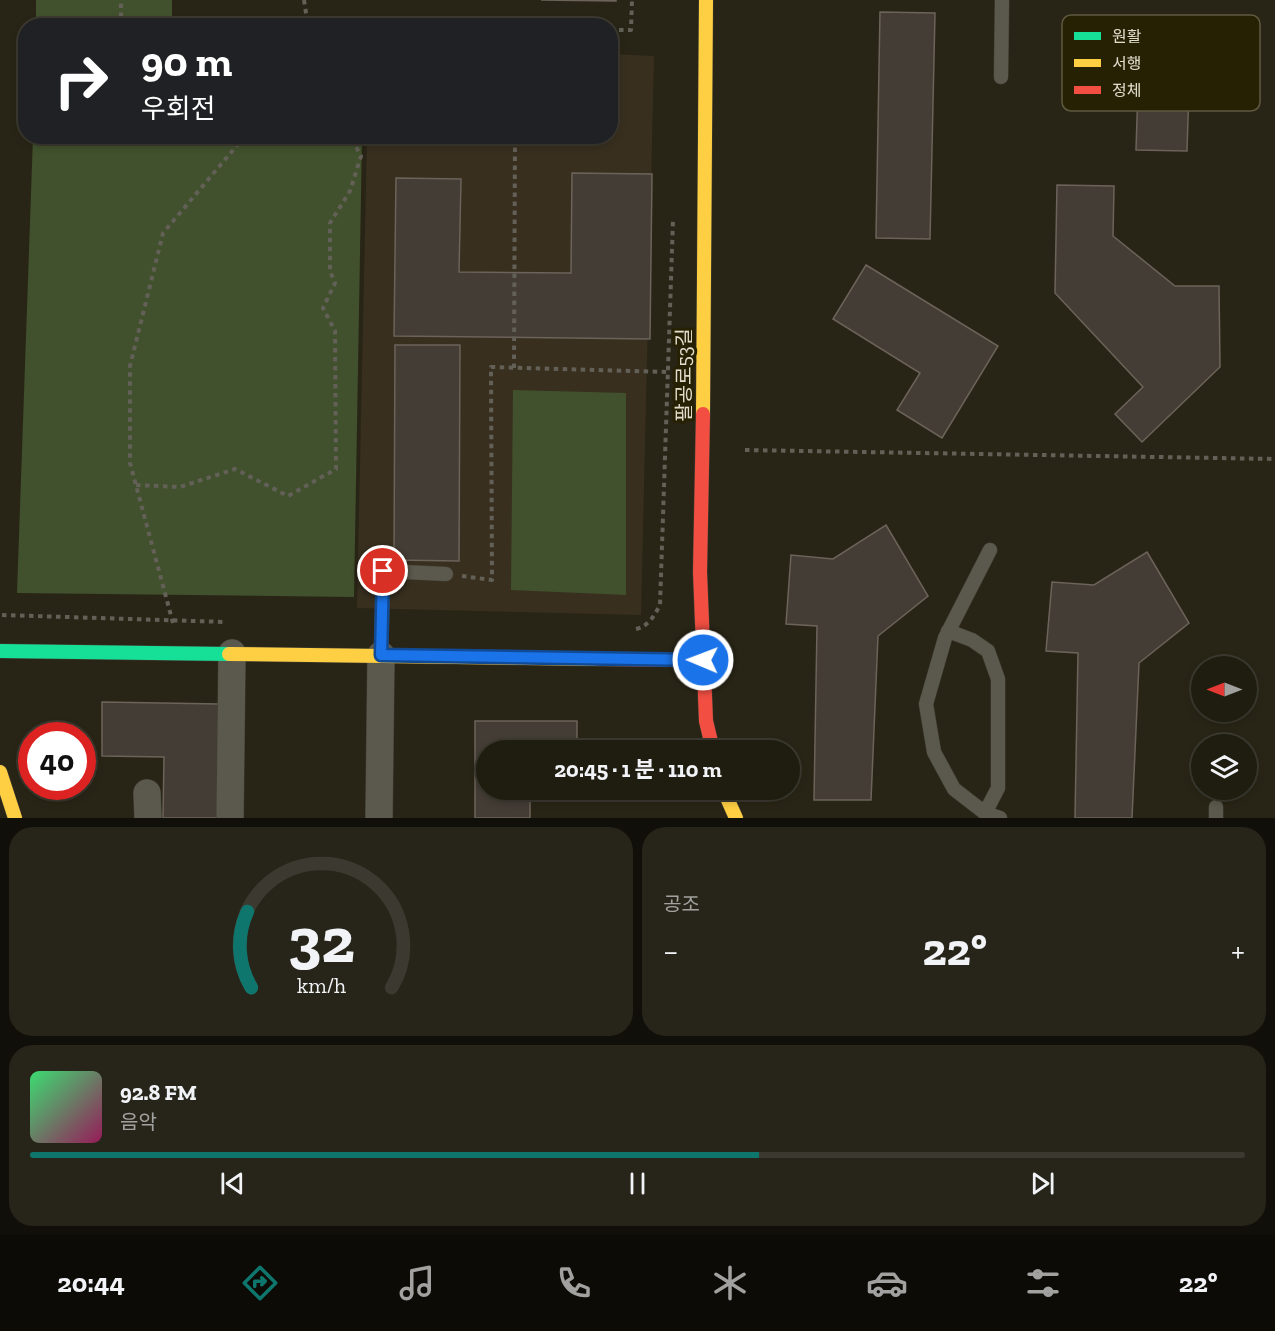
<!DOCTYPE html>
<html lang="ko">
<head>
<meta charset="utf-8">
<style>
	:root { --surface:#1f1c10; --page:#272519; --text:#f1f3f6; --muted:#a1a19f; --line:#3c3a30; --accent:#0f766e }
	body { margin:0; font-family:"Zilla Slab","Noto Sans KR",serif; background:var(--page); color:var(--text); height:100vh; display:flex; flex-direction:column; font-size:22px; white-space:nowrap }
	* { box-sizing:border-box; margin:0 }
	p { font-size:20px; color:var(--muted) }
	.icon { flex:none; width:33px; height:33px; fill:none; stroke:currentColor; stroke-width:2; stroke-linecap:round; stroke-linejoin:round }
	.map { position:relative; height:818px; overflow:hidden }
	.panel { display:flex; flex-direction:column; gap:9px; padding:9px; background:#110f09; flex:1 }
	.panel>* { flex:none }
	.hud { position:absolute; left:18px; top:18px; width:600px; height:126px; border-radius:24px; box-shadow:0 3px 9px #0003,0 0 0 2px var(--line); background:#202124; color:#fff; overflow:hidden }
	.needle { width:39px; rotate:270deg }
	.buttons { position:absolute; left:1191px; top:656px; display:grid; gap:12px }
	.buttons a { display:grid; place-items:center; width:66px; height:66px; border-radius:50%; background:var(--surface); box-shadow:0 3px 9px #0003,0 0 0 2px var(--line); font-size:30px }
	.speed { position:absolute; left:18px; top:722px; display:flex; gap:12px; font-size:30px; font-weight:700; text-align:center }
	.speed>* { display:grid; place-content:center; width:78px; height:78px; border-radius:50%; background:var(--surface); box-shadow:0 3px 9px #0003,0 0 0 2px var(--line); line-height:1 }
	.speed .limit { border:9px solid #d22; background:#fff; color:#111 }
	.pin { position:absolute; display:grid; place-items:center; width:51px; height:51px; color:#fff; margin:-26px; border:3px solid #fff; border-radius:50%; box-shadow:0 2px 6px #0007 }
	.me { position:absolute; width:66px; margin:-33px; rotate:271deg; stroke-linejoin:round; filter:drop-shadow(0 0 4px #0008) }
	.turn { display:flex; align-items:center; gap:21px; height:126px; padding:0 24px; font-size:27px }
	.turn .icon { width:78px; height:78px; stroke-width:2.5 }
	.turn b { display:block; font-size:42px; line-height:51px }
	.big { font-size:45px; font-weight:700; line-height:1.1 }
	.panel .tile { flex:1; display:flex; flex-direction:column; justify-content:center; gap:9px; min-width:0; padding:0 21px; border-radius:24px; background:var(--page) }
	.panel .dial { align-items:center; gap:0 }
	.dial svg { height:156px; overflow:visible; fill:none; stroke:var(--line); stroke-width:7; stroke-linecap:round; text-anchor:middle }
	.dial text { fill:var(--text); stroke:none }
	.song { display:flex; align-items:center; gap:18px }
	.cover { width:72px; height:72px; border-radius:9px; background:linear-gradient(135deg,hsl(140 70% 55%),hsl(330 70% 35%)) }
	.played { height:6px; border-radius:3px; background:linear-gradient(90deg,var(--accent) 60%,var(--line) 60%) }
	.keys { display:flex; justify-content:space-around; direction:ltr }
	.heat { display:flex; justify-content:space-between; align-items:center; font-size:33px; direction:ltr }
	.panel .tiles { flex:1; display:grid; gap:9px; grid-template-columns:1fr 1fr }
	.tile:last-child { grid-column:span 2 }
	.trip { position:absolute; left:476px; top:740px; width:324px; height:60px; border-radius:30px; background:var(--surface); box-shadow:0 3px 9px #0003,0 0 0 2px var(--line); font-weight:700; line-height:60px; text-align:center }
	.dock { display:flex; height:96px; justify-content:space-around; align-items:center; background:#0c0b06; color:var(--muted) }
	.dock .icon { width:42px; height:42px }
	.dock .active { color:var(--accent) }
	.dock b { font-size:27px; color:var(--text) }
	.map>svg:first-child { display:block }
	.education { fill:#382f1f }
	.green { fill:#41512d }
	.building { fill:#443d35; stroke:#6c635a; stroke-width:1.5 }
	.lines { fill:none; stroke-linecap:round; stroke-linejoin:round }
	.lane-casing { stroke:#434034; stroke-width:15 }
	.street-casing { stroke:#434034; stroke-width:28 }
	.fast-casing { stroke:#434034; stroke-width:15 }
	.slow-casing { stroke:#434034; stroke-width:15 }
	.jam-casing { stroke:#434034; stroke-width:15 }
	.path { stroke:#636057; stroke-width:4; stroke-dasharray:4.5 4.5; stroke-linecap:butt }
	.lane { stroke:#5b594d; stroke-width:14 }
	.street { stroke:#5b594d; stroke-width:27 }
	.fast { stroke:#16e098; stroke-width:14 }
	.slow { stroke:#ffcf43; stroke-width:14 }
	.jam { stroke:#f24e42; stroke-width:14 }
	.route-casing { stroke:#114b97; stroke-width:15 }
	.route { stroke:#1a73e8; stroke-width:10 }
	.labels { text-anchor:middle; stroke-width:6; stroke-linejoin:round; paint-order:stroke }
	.street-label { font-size:20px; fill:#e1ddcd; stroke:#272104 }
	.key { fill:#272104; stroke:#5f5940; stroke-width:1.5 }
	.key-label { font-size:16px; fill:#e1ddcd }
</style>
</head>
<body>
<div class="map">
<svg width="1275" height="818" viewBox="0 0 1275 818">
	<rect width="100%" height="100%" fill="#292516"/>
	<!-- education -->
	<path class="education" d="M611,54l43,2 -13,559 -284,-7 10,-471 243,-1z"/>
	<!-- green -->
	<path class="green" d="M36,0h136v25h-136z
		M33,137h329l-8,460 -337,-4z
		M513,390l113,3v202l-115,-5z"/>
	<!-- building -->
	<path class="building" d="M541,0h75v1z
		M880,12l55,1 -5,226 -54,-1z
		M1140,25l51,1 -4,125 -51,-1z
		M572,173l80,1 -2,165 -256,-3 2,-158 65,1 -2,93 112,1z
		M1057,185l57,1 -1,50 62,50h44l1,81 -78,75 -27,-28 28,-27 -88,-94z
		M866,265l132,81 -56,92 -45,-28 23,-37 -87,-54z
		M395,345h65l-1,216 -65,-1z
		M886,525l42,71 -50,40 -7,164h-57l3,-174 -31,-2 5,-69 42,4z
		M1147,552l42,71 -50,40 -7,155h-57l3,-165 -32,-2 6,-69 42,3z
		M102,702l117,2 -2,114h-54l1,-61 -62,-1z
		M475,721h102v29h-91v39h44v29h-55z"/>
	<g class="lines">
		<!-- lane casing -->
		<g class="lane-casing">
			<path id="lane" d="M1001,77l1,-77
				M990,550l-45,88 -19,66 8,48 20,37 31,24 15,5
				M948,631l24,9 16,11 10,28v109l-13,25
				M381,655l2,-84 63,3
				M1216,818v-11"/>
		</g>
		<!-- street casing -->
		<g class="street-casing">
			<path id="street" d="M147,793l1,25
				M230,818l2,-165
				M379,818l2,-163"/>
		</g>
		<!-- fast casing -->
		<g class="fast-casing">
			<path id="fast" d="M0,651l229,3"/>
		</g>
		<!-- slow casing -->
		<g class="slow-casing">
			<path id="slow" d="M703,414l3,-414
				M229,654l370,5
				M0,772l15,46
				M723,789l13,29"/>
		</g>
		<!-- jam casing -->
		<g class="jam-casing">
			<path id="jam" d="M703,414l-3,158 6,149 7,29
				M599,659l104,1"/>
		</g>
		<!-- path -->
		<path class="path" d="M304,0l4,26
			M121,20l266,6
			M121,26v-26
			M610,30h21l1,-30
			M514,368l1,-232
			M745,450l530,9
			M136,485l44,2 55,-18 53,27 48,-27 -1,-138 -12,-23 12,-25 -5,-12v-48l20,-32 11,-35 -11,-20
			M462,576l30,4 -1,-213 176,5
			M2,615l224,7
			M173,623l-43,-160v-97l33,-133 82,-97
			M636,629c13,-3 18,-13 24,-24l13,-385"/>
		<!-- lane -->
		<use href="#lane" class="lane"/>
		<!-- street -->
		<use href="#street" class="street"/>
		<!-- fast -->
		<use href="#fast" class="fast"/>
		<!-- slow -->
		<use href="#slow" class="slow"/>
		<!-- jam -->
		<use href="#jam" class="jam"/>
	</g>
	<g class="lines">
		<!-- route casing -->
		<g class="route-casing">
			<path id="route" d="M383,571l-2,84 322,5"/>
		</g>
		<!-- route -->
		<use href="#route" class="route"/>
	</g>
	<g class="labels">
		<!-- street labels -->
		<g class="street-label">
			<text transform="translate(684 375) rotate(-90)" y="7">팔공로53길</text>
		</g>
	</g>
	<!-- legend -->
	<rect x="1062" y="15" width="198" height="96" rx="9" class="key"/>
	<rect x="1074" y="32" width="27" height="8" fill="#16e098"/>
	<rect x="1074" y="59" width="27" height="8" fill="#ffcf43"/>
	<rect x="1074" y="86" width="27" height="8" fill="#f24e42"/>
	<g class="key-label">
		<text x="1112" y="42">원활</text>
		<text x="1112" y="69">서행</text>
		<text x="1112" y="96">정체</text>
	</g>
</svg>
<div class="buttons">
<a><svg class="needle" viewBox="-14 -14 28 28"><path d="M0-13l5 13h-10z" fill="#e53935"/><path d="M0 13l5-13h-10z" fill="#a1a19f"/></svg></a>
<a><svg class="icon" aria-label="layers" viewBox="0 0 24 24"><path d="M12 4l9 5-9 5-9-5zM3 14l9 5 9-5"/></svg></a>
</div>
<div class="speed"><div class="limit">40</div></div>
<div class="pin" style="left:383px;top:571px;background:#d93025"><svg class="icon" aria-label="arrive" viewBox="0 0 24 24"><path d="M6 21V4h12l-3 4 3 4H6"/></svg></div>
<svg class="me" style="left:703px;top:660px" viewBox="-20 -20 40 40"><circle r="17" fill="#1a73e8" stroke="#fff" stroke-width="3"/><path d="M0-11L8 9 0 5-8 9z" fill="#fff"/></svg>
<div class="trip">20:45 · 1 분 · 110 m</div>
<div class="hud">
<div class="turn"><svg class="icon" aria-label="right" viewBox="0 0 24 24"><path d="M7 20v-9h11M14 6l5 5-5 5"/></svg><div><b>90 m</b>우회전</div></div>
</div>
</div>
<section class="panel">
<div class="tiles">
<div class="tile dial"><svg viewBox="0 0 100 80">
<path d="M14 69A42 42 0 1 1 86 69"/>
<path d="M14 69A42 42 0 0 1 12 30" stroke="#0f766e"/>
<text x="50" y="56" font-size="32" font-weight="700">32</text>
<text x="50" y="72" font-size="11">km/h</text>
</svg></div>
<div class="tile"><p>공조</p>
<div class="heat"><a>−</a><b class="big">22°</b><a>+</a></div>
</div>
<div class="tile">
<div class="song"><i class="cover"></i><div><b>92.8 FM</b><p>음악</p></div></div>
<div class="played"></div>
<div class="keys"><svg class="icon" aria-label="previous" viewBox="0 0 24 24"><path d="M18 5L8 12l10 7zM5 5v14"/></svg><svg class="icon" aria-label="pause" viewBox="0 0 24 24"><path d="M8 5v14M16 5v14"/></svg><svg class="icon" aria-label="next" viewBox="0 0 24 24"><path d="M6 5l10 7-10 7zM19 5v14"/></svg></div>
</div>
</div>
</section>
<nav class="dock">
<b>20:44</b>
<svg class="icon active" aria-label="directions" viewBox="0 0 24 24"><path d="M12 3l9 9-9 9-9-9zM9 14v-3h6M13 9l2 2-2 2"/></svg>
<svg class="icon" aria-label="music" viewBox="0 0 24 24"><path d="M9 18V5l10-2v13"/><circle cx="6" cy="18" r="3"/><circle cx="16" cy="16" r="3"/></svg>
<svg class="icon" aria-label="phone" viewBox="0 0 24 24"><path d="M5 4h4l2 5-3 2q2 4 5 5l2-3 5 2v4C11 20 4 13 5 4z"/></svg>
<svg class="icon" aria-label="climate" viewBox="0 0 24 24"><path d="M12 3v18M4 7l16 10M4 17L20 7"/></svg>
<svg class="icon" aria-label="car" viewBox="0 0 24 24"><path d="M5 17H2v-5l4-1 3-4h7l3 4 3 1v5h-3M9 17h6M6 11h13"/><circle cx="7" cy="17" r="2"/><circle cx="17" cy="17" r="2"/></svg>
<svg class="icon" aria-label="filters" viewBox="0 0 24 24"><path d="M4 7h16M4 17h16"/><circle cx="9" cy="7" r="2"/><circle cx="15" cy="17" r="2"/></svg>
<b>22°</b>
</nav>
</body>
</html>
